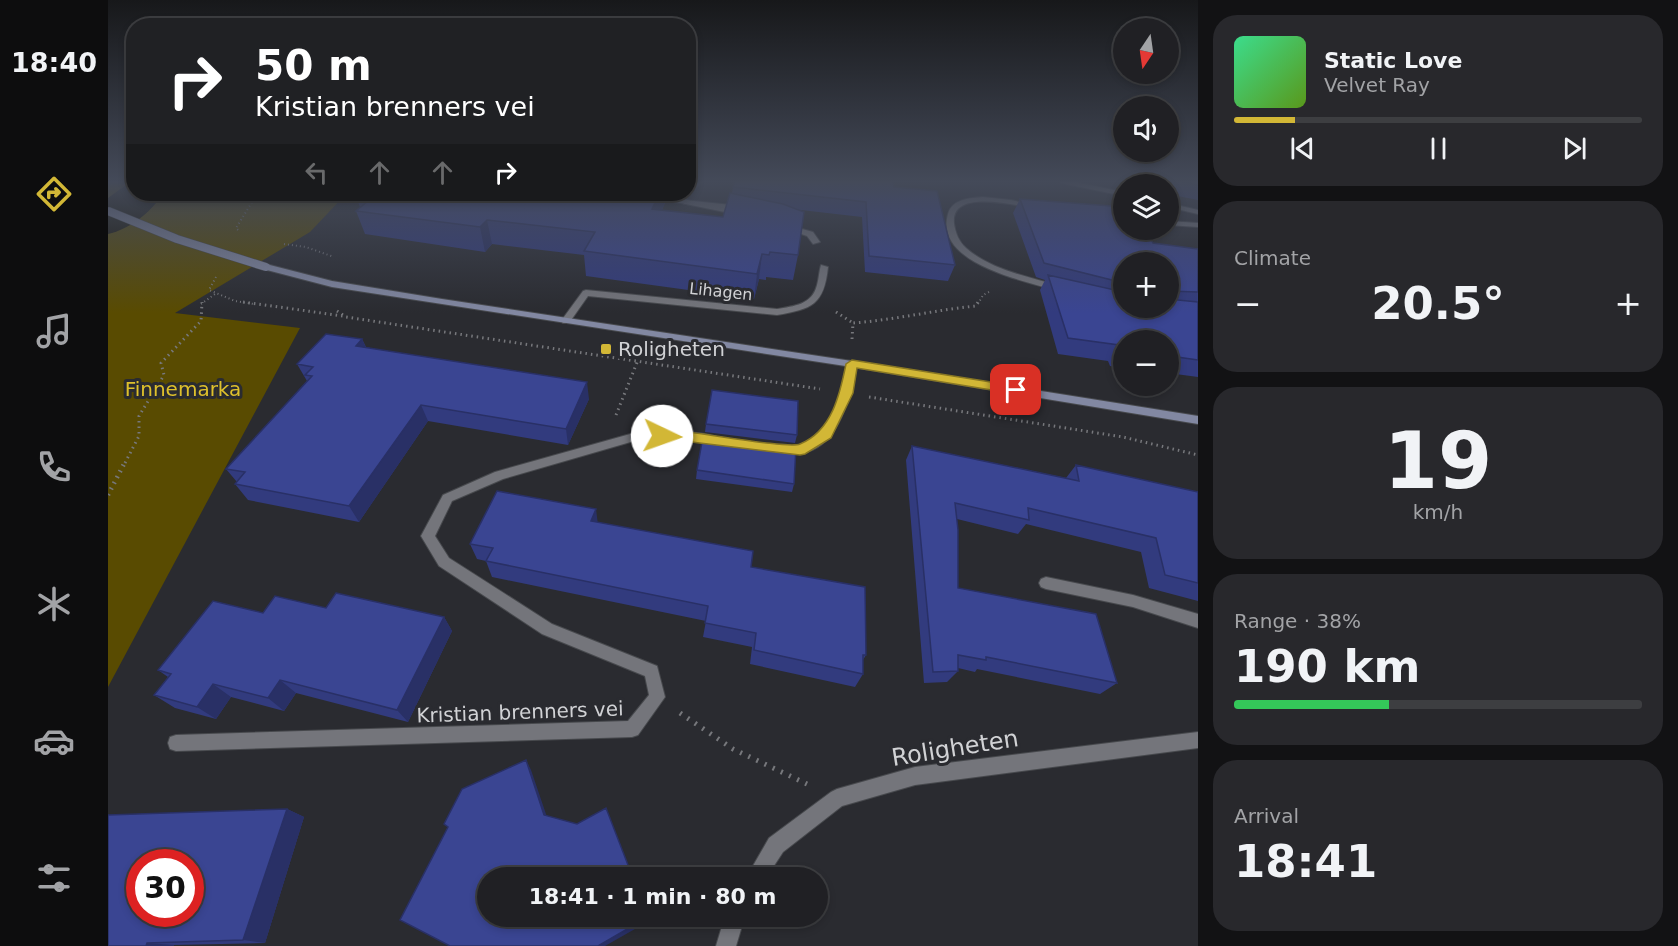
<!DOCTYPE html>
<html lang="en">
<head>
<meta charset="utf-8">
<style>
	:root { --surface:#202024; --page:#28282c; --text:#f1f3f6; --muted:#a2a3a6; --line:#3d3e41; --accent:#d2b736 }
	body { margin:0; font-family:"DejaVu Sans",sans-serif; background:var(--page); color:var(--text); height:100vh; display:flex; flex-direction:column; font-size:22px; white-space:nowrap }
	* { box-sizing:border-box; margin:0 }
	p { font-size:20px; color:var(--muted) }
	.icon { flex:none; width:33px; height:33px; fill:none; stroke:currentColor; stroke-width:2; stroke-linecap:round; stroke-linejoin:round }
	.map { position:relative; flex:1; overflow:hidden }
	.drawer { display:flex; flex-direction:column; gap:15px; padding:15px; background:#121214; width:480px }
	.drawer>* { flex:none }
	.hud { position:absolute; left:18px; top:18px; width:570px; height:183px; border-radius:24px; box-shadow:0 3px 9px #0003,0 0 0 2px var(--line); background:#202124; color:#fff; overflow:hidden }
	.needle { width:39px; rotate:193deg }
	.fabs { position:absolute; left:1005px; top:18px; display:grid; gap:12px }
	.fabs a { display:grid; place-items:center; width:66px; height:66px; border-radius:50%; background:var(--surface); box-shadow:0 3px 9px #0003,0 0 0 2px var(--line); font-size:30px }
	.speed { position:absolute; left:18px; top:849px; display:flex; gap:12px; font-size:30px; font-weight:700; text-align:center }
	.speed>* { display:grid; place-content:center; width:78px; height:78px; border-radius:50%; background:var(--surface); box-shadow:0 3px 9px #0003,0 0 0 2px var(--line); line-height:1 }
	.speed .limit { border:9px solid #d22; background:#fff; color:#111 }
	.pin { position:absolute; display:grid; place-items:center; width:51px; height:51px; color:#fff; margin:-26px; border-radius:12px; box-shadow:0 3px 9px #0006 }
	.me { position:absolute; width:66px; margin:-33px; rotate:93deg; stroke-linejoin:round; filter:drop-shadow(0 0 4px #0008) }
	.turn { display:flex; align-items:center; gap:21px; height:126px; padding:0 30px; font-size:27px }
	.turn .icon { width:78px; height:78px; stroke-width:2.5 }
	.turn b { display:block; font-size:42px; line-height:51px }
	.lanes { display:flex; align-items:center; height:57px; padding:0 30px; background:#0003; justify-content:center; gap:30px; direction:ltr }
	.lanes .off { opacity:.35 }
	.big { font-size:45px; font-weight:700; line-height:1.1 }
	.drawer .widget { flex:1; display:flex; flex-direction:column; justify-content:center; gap:9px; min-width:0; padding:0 21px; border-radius:24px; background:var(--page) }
	.drawer .dial { align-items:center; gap:0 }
	.dial b { font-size:78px; line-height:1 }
	.song { display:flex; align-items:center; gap:18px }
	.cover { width:72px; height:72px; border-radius:9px; background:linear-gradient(135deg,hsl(150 70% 55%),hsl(90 70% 35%)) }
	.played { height:6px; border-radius:3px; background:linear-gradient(90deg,var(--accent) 15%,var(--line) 15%) }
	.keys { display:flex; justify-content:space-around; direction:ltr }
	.heat { display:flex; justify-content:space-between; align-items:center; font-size:33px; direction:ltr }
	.charge { height:9px; border-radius:4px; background:linear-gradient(90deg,#34c759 38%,var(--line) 0) }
	.trip { position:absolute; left:369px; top:867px; width:351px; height:60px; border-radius:30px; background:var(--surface); box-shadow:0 3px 9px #0003,0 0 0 2px var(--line); font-weight:700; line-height:60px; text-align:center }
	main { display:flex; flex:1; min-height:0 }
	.tab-bar { display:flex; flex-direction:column; width:108px; justify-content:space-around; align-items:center; background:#0d0d0e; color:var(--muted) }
	.tab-bar .icon { width:42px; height:42px }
	.tab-bar .active { color:var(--accent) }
	.tab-bar b { font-size:27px; color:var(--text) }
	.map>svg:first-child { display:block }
	.green { fill:#594b01 }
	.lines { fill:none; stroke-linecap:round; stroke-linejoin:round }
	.river { fill:#141104; fill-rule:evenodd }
	.service-casing { stroke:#47494d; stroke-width:2 }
	.minor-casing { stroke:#47494d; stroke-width:2 }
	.secondary-casing { stroke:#47494d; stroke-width:2 }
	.path-far3 { stroke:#77787c; stroke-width:2; stroke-dasharray:1 3; stroke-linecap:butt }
	.path-far2 { stroke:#77787c; stroke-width:3; stroke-dasharray:1.5 4; stroke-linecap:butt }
	.path-far1 { stroke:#77787c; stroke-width:4.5; stroke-dasharray:1.5 5; stroke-linecap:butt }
	.path { stroke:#77787c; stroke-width:5; stroke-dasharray:2 7; stroke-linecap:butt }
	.service { fill:#74757b; fill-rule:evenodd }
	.minor { fill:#74757b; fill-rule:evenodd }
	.secondary { fill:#8288a2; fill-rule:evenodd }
	.secondary-bridge-casing { stroke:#47494d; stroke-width:9; stroke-linecap:butt }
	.secondary-bridge { stroke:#8288a2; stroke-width:8 }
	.wall { fill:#323b7e; fill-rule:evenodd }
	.shaded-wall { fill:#293066 }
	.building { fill:#3a4592; stroke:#293066; stroke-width:1.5; fill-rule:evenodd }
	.route { fill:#d2b736; stroke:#887723; stroke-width:1.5 }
	.poi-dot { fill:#d2b736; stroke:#2a2b30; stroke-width:2 }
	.labels { text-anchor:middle; stroke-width:6; stroke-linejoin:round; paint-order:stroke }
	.far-street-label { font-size:16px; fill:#d1d2d5; stroke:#2a2b30 }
	.poi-label { font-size:20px; fill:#d1d2d5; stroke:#2a2b30; text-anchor:start }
	.park-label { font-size:20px; fill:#dec02c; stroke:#2a2b30 }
	.street-label { font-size:20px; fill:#d1d2d5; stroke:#2a2b30 }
	.near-street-label { font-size:24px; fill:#d1d2d5; stroke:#2a2b30 }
</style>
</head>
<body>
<main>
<nav class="tab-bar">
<b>18:40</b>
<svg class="icon active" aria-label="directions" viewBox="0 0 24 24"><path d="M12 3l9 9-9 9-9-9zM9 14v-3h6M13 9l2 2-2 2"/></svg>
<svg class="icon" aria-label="music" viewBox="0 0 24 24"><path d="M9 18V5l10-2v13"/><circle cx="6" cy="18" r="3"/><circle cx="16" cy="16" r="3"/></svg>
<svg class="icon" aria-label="phone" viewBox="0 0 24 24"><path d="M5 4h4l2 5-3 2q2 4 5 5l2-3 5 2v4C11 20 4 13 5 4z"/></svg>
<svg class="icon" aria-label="climate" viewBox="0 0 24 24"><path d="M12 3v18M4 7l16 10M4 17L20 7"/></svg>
<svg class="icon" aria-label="car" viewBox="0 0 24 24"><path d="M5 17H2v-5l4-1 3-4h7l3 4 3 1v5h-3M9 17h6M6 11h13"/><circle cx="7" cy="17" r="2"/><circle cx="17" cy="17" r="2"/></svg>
<svg class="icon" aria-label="filters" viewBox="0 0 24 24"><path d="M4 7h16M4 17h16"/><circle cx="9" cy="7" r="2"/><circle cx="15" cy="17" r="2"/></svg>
</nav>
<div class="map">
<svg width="1090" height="946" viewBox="0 0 1090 946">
	<rect width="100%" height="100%" fill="#2a2b30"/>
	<!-- green -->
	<path class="green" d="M0,181h25l1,13h212l-36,38 -135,81 125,15 -192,359z"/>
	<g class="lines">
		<!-- river -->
		<path class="river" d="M26,183v11h29c-13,19 -33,35 -55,40v-36l18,-13z"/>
		<!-- service casing -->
		<g class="service-casing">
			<path id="service" d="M576,200l57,6 4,2 -4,2 -54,-6h-3z
				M938,577l87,18 65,19v14l-65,-21 -87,-18 -5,-2 -2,-4 2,-4z"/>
		</g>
		<!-- minor casing -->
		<g class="minor-casing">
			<path id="minor" d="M588,181h7l-15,14 -2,5 58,12v4l-63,-13 -61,-7 -4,-2h18l45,5 3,-5h6v-5z
				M950,181h12l54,11v4l-63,-13z
				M875,197l28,3 26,6 -4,2c-20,-3 -82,-19 -79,15 1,9 5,19 12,25 25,22 63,29 94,38v4h-6c-32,-10 -120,-27 -106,-76 4,-15 22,-16 35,-17z
				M1060,203l30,7v4l-30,-7z
				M1060,221l30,2v4l-30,-2z
				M676,224l29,8 7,10 -7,2 -6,-8 -23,-8z
				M713,265l7,2c-4,38 -16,42 -51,48l-189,-19 -19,27h-6l-2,-2 22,-30 3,-1 191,19c17,-3 35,-4 40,-24 2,-7 2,-14 4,-20z
				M744,361l5,3c-8,41 -24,103 -79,87l-2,-3 2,-3c8,-2 16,3 24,0 31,-10 39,-53 45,-81z
				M533,431c16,0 72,-1 82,9l-6,4 -34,-4 -42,-1 -138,40 -51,22 -17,35 14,22 103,66 105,42 8,31 -27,38 -6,2 -456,14 -6,-2 -2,-6 2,-6 6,-2 452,-14 21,-26 -4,-19 -103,-42 -103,-68 -18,-30 22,-41 52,-23z
				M1090,732v16l-283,37 -73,21 -59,46 -17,26h-20l23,-40 62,-46 6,-3 78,-22z
				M617,916h20l-9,30h-20z"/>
		</g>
		<!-- secondary casing -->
		<g class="secondary-casing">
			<path id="secondary" d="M158,264l66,17 110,18 410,62 346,55v8l-346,-57 -520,-80 -69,-18v-4z"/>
		</g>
		<!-- path-far3 -->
		<path class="path-far3" d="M130,230l-2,-2 21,-34
			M176,244l22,3 28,10
			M108,277l-7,13 26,11 19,3
			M93,304l14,-10
			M870,304l5,-9 6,-3"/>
		<!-- path-far2 -->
		<path class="path-far2" d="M135,302l100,14
			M229,311l9,6 474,72
			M728,312l17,11
			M744,339l1,-16c41,-3 82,-13 123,-17l2,-4
			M761,397l254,40 75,18
			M508,415l22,-55
			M17,463l14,-27v-20l25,-41 -3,-12 40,-42 1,-19"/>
		<!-- path-far1 -->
		<path class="path-far1" d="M0,495l17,-33"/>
		<!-- path -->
		<path class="path" d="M572,713l53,36 74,35"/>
		<!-- service -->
		<use href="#service" class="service"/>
		<!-- minor -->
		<use href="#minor" class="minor"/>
		<!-- secondary -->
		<use href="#secondary" class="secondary"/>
		<!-- secondary-bridge casing -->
		<g class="secondary-bridge-casing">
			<path id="secondary-bridge" d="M0,211l69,28 89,28"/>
		</g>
		<!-- secondary-bridge -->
		<use href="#secondary-bridge" class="secondary-bridge"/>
	</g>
	<!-- wall -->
	<path class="wall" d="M1026,181h64v19l-30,-6v-10h-35z
		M625,187h161l61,78 -7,16 -83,-9 -3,-55 -61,-7 -3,45 -5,25 -27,-3v3l-7,-1 -5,20 -168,-23 -2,-21 -92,-11 -7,8 -120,-18 -9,-23 4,-4 -5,-13h315l-1,2 -3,-1 -1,8 -3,7 61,7 9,-24z
		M912,199l133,44 45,6v128l-30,-4v-33h-44v28l-14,-2 -2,-5 -50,-7 -18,-64 5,-10 -9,-3 -23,-64zM1016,262h44v46h-44z
		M254,339l4,8 223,52 -21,46 -140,-24 -69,101 -111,-22 -13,-16 2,-2 -11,-13 81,-88 -10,-17z
		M598,424l91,11 -2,8 -90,-11z
		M804,446l154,32 10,-13 122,27v109l-49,-13 -8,-36 -115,-28 -8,10 -61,-15 1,69 159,95 -17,11 -123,-25 -2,3 -17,-4v3l-11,11 -23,1 -18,-223z
		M589,470l97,14 -2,8 -96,-13z
		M489,522l154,45 115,88 -3,5v14l-8,13 -105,-23 2,-17 -49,-10 3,-16 -214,-44 -6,-16 -9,-2 -7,-15z
		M218,608l118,9 8,14 -44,91 -112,-29 -12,18 -53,-14 -15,22 -41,-11 -21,-13 14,-18 -10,-7 105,-57z
		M179,809l17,8 -39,126 -91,2 -1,1h-65z"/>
	<!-- shaded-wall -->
	<path class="shaded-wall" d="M551,194h7l-1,9 -13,30v-24z
		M379,220l5,24 -7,8 -5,-25z
		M654,254l-3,25 -5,20 3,-25z
		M254,339l8,17 -14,-10z
		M479,382l2,17 -21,46 -2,-16z
		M313,405l7,16 -69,101 -10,-16z
		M488,509l2,16 -7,-4z
		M336,617l8,14 -44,91 -11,-12z
		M172,680l16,13 -12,18 -16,-13z
		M105,684l18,13 -15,22 -19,-12z
		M418,760l5,10 18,53 -5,-8z
		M179,809l17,8 -39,126 -22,-3z
		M540,917l1,4 -44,25h-7z
		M39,943l27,2 -1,1h-27z"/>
	<!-- building -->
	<path class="building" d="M627,181h158l1,6 43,4 18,74 -86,-9 -3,-54 -133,-15z
		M1071,181h19v4z
		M622,193l53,11 21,8 -6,43 -28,-3 -1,3 -7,-1 -5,20 -173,-23 11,-19 -108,-12 -7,7 -124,-16 19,-16 -15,-1h299l-7,15 71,8z
		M912,199l104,8v23h22l7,13 45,6v43l-30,-1v-29h-44v21l-80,-20z
		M940,275l76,17v16h44v-9l30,3v58l-21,-3 1,2 -10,-1v-18h-44v11h-3l-2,-6 -51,-7z
		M218,334l36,5 -6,7 231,36 -21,47 -145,-24 -72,101 -114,-22 10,-12 -19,-3 86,-93 -7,-1 8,-8 -16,-3z
		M604,390l86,11 -1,34 -91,-11z
		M595,436l93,11 -2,37 -97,-14z
		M804,446l167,35 -3,-16 122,27v91l-33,-8 -9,-37 -128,-30 1,12 -74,-17 3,27v58l138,26 21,69 -131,-26v3l-28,-5v16l-25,1z
		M389,491l99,18 -5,12 162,30 -2,16 114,20 1,68h-3v19l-109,-24 2,-17 -51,-10 3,-17 -222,-45 7,-13 -23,-4z
		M228,593l108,24 -47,93 -117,-30 -12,18 -55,-14 -16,23 -43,-12 17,-21 -13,-4 55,-69 50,12 12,-17 51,12z
		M418,760l18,55 33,9 29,-16 27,70h-145v38l160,1 -50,29h-148l-50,-26 48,-93 -4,-3 18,-35z
		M179,809l-44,131 -96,3 -1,3h-38v-131zM32,862h50v52h-50z"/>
	<!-- sky -->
	<linearGradient id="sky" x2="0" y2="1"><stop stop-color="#17181a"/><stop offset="0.58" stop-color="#444a59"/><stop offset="1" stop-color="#444a59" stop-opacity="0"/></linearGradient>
	<rect width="1090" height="313" fill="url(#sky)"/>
	<!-- route -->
	<path class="route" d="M744,360l164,26 6,4 -6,4 -159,-26 -4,25 -22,45 -26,16 -5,1 -117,-14 -21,-1 -6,-4c5,-7 13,-5 21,-5 22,1 111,18 123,13 32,-13 40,-50 46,-80z"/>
	<!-- markers -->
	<rect class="poi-dot" x="492" y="343" width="12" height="12" rx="3"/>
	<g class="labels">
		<!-- far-street labels -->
		<g class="far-street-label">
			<text transform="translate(613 291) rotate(6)" y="6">Lihagen</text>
		</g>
		<!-- poi labels -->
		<g class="poi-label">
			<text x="510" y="356">Roligheten</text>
		</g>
		<!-- park labels -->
		<g class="park-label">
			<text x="75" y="396">Finnemarka</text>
		</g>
		<!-- street labels -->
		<g class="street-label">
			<text transform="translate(412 712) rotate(-2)" y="7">Kristian brenners vei</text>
		</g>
		<!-- near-street labels -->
		<g class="near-street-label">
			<text transform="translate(847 748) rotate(-9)" y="8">Roligheten</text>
		</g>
	</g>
</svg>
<div class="fabs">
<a><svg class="needle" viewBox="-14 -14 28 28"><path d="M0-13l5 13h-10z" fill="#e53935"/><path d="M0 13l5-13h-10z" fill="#a2a3a6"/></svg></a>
<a><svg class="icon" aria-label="sound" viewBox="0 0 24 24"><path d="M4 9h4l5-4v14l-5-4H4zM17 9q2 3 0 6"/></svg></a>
<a><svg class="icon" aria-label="layers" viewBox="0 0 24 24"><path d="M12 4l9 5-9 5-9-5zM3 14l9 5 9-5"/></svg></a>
<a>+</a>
<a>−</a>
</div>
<div class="speed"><div class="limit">30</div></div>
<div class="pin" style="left:908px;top:390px;background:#d93025"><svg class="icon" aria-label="arrive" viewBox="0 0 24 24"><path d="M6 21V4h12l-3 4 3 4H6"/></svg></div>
<svg class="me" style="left:554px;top:436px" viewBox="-20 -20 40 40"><circle r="19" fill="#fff"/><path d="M0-13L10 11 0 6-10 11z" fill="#d2b736"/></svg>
<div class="trip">18:41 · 1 min · 80 m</div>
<div class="hud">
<div class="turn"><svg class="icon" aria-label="right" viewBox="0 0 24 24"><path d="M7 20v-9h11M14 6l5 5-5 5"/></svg><div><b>50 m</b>Kristian brenners vei</div></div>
<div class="lanes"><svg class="icon off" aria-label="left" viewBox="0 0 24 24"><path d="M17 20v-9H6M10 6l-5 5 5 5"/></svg><svg class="icon off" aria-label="ahead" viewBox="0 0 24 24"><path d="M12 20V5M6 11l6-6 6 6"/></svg><svg class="icon off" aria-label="ahead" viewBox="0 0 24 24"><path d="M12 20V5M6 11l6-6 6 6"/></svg><svg class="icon" aria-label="right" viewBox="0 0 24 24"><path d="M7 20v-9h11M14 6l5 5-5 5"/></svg></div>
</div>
</div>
<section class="drawer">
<div class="widget">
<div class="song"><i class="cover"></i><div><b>Static Love</b><p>Velvet Ray</p></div></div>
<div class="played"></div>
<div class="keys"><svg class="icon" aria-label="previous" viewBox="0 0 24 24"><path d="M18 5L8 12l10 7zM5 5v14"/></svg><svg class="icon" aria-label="pause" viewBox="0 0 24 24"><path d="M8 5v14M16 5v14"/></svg><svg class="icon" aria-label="next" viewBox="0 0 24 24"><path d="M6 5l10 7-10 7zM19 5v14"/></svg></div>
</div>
<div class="widget"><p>Climate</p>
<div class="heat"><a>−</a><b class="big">20.5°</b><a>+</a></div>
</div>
<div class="widget dial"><b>19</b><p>km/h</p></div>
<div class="widget"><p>Range · 38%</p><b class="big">190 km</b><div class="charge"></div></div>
<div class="widget"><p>Arrival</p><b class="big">18:41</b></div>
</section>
</main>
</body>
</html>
